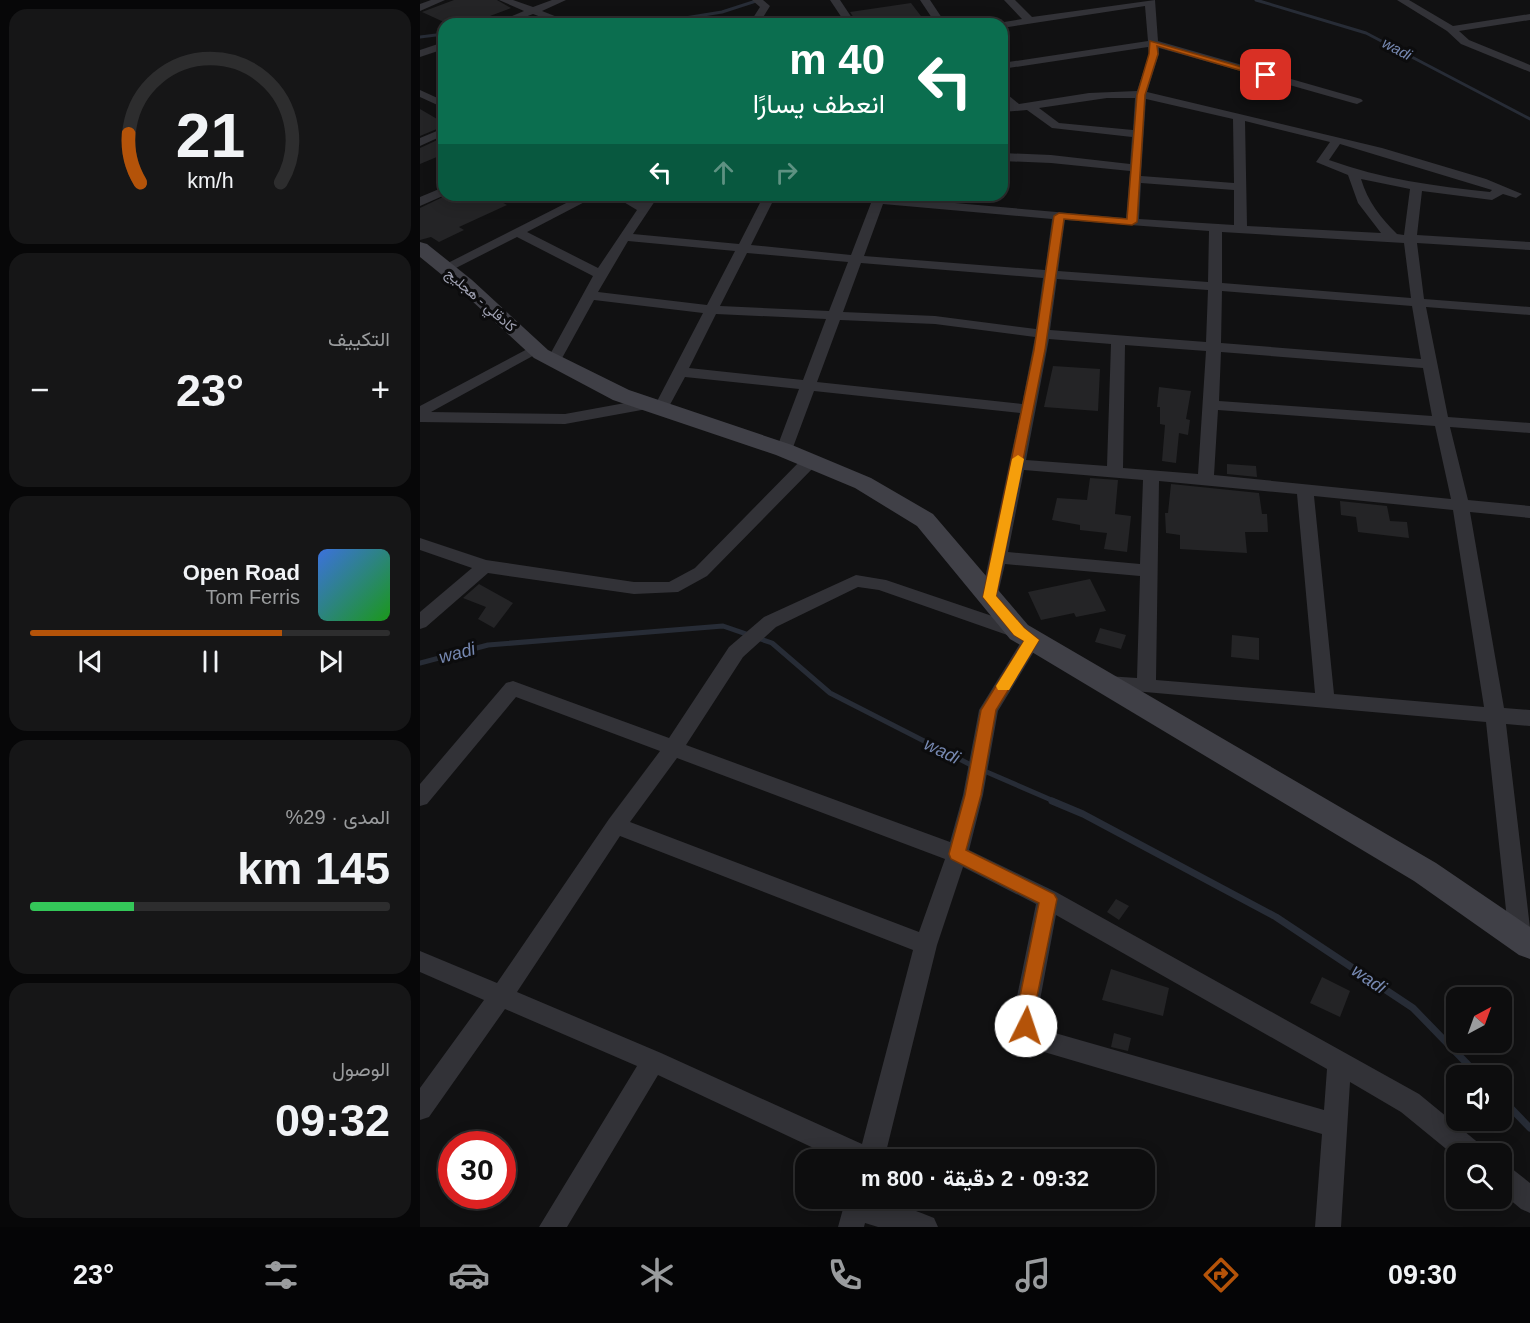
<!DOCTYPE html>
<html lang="ar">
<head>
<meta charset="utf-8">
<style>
	:root { --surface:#0d0d0e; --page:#161617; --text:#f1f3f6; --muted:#9a9c9e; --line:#2d2d2e; --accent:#b45309 }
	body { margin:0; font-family:Helvetica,Vazirmatn,sans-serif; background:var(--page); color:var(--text); direction:rtl; height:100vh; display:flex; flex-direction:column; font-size:22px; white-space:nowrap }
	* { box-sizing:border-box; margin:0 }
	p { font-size:20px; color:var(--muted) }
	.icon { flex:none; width:33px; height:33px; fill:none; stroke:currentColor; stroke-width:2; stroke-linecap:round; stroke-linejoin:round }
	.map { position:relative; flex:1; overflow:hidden; direction:ltr }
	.drawer { display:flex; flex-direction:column; gap:9px; padding:9px; background:#070708; width:420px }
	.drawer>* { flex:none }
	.banner { position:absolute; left:18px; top:18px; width:570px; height:183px; border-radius:18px; box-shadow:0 3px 15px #0003,0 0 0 2px var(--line); direction:rtl; background:#0b6e4f; color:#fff; overflow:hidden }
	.needle { width:39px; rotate:41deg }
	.tools { position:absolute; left:1026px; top:987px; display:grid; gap:12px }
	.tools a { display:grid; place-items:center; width:66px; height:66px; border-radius:12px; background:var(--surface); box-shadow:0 3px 15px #0003,0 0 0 2px var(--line); font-size:30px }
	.speed { position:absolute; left:18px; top:1131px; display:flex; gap:12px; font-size:30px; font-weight:700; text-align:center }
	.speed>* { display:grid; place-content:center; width:78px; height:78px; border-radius:50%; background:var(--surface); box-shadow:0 3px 15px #0003,0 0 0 2px var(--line); line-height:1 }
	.speed .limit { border:9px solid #d22; background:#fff; color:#111 }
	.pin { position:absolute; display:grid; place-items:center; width:51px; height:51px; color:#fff; margin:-26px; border-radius:12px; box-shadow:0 3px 9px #0006 }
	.me { position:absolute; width:66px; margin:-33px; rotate:4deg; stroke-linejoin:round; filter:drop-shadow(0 0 4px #0008) }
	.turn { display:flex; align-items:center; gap:21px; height:126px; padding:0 24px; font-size:27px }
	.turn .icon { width:78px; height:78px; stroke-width:2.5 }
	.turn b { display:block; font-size:42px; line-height:51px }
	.lanes { display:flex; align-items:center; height:57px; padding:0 24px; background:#0003; justify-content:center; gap:30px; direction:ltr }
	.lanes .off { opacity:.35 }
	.big { font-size:45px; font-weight:700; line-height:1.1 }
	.drawer .tile { flex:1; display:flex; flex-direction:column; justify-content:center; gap:9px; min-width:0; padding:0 21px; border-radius:18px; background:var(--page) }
	.drawer .dial { align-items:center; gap:0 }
	.dial svg { height:156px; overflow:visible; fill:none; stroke:var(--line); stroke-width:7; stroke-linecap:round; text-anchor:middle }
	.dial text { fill:var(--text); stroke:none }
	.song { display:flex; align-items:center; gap:18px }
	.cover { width:72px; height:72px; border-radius:9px; background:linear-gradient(135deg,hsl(220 70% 55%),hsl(120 70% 35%)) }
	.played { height:6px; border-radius:3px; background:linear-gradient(90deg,var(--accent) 70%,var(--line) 70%) }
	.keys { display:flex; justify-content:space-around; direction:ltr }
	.heat { display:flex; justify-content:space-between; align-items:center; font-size:33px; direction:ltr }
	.charge { height:9px; border-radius:4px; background:linear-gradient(90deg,#34c759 29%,var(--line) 0) }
	.trip { position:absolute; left:375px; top:1149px; width:360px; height:60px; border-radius:18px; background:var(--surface); box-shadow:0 3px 15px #0003,0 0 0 2px var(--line); font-weight:700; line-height:60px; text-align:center; direction:rtl }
	.menu { display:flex; height:96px; justify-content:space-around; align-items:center; background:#050506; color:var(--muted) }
	.menu .icon { width:42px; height:42px }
	.menu .current { color:var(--accent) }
	.menu b { font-size:27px; color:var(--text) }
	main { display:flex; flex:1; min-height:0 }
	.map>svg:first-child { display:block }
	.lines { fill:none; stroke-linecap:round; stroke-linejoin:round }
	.stream-far2 { stroke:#272c36; stroke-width:3 }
	.stream-far1 { stroke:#272c36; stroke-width:5 }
	.stream { stroke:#272c36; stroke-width:7 }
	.building { fill:#242426 }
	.street { fill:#323237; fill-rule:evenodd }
	.secondary { fill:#404047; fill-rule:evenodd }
	.route { fill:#b45309; stroke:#753606; stroke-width:1.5 }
	.slow { fill:#f59e0b }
	.labels { text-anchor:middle; stroke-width:6; stroke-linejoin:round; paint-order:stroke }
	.far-street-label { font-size:14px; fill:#a1a3b4; stroke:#0c0c0d }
	.far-water-label { font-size:15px; font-style:italic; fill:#7688b1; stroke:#0c0c0d }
	.water-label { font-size:18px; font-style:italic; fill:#7688b1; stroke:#0c0c0d }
</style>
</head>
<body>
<main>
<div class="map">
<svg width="1110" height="1227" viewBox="0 0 1110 1227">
	<rect width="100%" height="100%" fill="#111112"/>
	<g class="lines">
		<!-- stream-far2 -->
		<path class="stream-far2" d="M836,0l110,33 164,86
			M228,24l74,-12 37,-12
			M0,37l24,-3"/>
		<!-- stream-far1 -->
		<path class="stream-far1" d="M0,663l68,-18 235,-19 49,17 58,50 143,73
			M562,770l74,32"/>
		<!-- stream -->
		<path class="stream" d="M632,801l31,13 193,103 137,91 66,68
			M1082,1099l28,29"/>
	</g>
	<!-- building -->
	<path class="building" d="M34,0h43l14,8 -37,14 -10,-5 -18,6 -24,-11z
		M491,3l13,17 -8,1 2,3h-60l-8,-12z
		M0,109l24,14v3l-24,10z
		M24,137v17l-24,10v-16z
		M27,195h42l18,10 -48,22 5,3 -25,12 -8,-5 -11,3v-32z
		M633,366l47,3 -2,42 -54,-4z
		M739,387l32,4 -5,28 4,1 -2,15 -9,-2 -3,30 -14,-2 3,-36 -5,-1v-17h-3z
		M807,464l29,2 1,11 -30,-3z
		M670,478l28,2 -3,34 16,2 -4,36 -23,-3 3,-16 -27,-3v-5l-28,-5 5,-22 30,2z
		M751,484l88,9 3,21h5l1,18h-23l2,21 -67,-4v-14l-14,-2 -1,-20h3z
		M920,501l47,5 3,15 17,1 2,16 -51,-6 -2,-15 -15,-2z
		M670,579l16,32 -30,6 -2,-4 -33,7 -13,-28z
		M59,584l34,19 -19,25 -16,-9 8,-12 -23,-9z
		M680,628l26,7 -5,14 -26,-7z
		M812,635l27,3v22l-28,-3z
		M696,899l13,7 -10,14 -12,-8z
		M691,969l58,19 -6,28 -61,-16z
		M902,977l28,14 -10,26 -30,-14z
		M694,1033l17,5 -3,13 -17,-4z"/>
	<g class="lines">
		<!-- street -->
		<path class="street" d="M11,0h14l-25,11v-7z
			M79,0h14l20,7 19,-7h14l-24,11 33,13h-15l-27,-10 -26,10h-14l31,-13z
			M332,0h11l7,6 -11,18h-10l11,-17z
			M410,0h10l16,24h-10z
			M500,0h10l16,24h-10z
			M584,0h11l17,17 123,-17 3,41 203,58 2,2 -6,3 -4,-1 -194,-55v6l-12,38 235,56 104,31 36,15 -6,4 -13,-4 -11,6 -70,-9 -5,44 113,7v8l-113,-7 7,56 106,8v8l-104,-8 22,110 82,6v10l-80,-6 18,73 62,6v12l-60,-6 34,196 26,2v16l-24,-2 24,204 -2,17 -8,3 -8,-3 -3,-7 -23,-216 -386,-34 -2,-5 2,-5 7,-2 30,2 3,-102 -135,-12 -9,38 -6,1 -6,-1 -3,-5 39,-184 -206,-22 -22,59 -8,5 -8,-5 23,-61 -114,-12 -19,35 -5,2 -8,-5 50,-96 -109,-13 -33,60 -7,4 -7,-4 46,-84 -76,-39 -67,34h-10l-2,-3 144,-73h16l-71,37 71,36 39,-58 -25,-15h16l14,7 5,-7h12l-26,39 106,10 25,-49h12l-25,50 100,10 20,-52 -51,-4 -6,-4h49l263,23 4,-47 -79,-8 -49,-2v-8l49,2 79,9 2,-27 -80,-9 -25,-18 -25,2v-6l6,-1 -6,-6v-9l17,14 70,-11 48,-2 12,-37 -1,-7 -146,22v-6l146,-22 -3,-35 -143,22v-4l-4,-1 24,-4zM687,98h28l-2,32 -74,-7 -20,-15zM726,99l87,20 1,64 -93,-7zM825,121l85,21 -14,20 32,13 10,28 23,30 -134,-7zM920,144l152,46 -2,2c-55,-6 -109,-13 -161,-32zM941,179l49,10 -6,46 -7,-1c-17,-17 -29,-32 -36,-55zM721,183l93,7v35l-95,-6zM463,204l169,15 -7,51 -181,-14zM645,220l144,11 -1,51 -150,-11zM802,232l182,11 7,55 -189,-15zM208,241l107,10 -28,54 -109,-13zM327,253l101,9 -19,49 -109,-5zM441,263l182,15 -7,51 -101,-13 -92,-4zM637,279l151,11 -2,52 -156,-12zM802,291l190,15 9,53 -200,-16zM296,314l110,5 -23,61 -114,-12zM420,320l95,4 100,13 -13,67 -205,-22zM629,339l62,5 -4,122 -81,-6zM705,345l81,6 -8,123 -75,-6zM801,352l202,16 9,48 -213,-15zM798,410l217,16 16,73 -237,-24zM604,470l119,10 -3,84 -132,-12zM739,481l138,13 18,199 -159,-13zM894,496l139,14 31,197 -150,-13z
			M977,0h12l44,26 77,-12v6l-71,11 10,9 61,25v7l-69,-28 -14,-13z
			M24,42v7l-24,8v-7z
			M0,90l24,11v7l-24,-11z
			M24,128v7l-24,11v-8z
			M24,187l1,8 -25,11v-9z
			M115,345l5,1 2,3 -2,3 -109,60 134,2 82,-15 8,5 -8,5 -82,15 -145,-2v-16z
			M390,456l6,1 2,4 -2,4 -109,111 -29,16 -44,2 -146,-21 -62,54 -6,2v-17l52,-44 -52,-18v-12l66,22 148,22h35l26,-14 109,-111z
			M436,575l30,5 139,47 3,5 -1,3 5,-2 6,2 3,5 -43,71 -15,84 -14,55 87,42 363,202 62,51 3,9h-28v3l-55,-45 -51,-30 -9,145h-26l7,-93 -288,-85 -14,-8 -7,-25 23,-112 -73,-37 -26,78 -53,215h-45l-181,-85 -91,152h-28l98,-161 -132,-57 -76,108 -9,3v-32l64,-88 -64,-28v-21l77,32 112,-164 51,-68 -144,-54 -89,107 -7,2v-22l86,-101 7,-2 156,57 60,-91 35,-30zM438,587l21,3 134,47h11l-45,73 -16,85 -13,47 -264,-97 57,-88 33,-30zM257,758l268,101 -26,73 -289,-110zM200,836l293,114 -51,194 -201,-91 -144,-61zM636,915l271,154 -3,41 -283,-81 -4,-13z
			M1082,1164l9,4 19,15v30l-9,-4 -19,-16z
			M426,1198c30,0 60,8 88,20l4,9h-60l-13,-4 -1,4h-26z"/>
		<!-- secondary -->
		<path class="secondary" d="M0,242l7,2 45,36 76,70 81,40 163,55 79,33 62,36 95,111 408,238 94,64v32l-11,-4 -105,-74 -404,-242 -93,-113 -62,-38 -79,-33 -163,-55 -79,-42 -76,-70 -38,-31z"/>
	</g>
	<!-- route -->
	<path class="route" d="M730,41l120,34 -7,2 -106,-31 1,8 -13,41 -8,127 -5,3 -68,-6 -19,131 -49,246 28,32 15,12 -43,70 -15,85 -15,55 88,44 3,5 -24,117 2,10 -2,6 -7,2 -6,-2 -4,-16 23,-113 -88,-44 -2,-5 16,-59 16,-85 43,-69 -10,-6 -31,-38 51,-247 20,-134 5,-3 68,6 10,-124 12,-41z"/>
	<!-- slow -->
	<path class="slow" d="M598,455l6,4 -28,137 28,32 15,12 -30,50h-11l-2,-4 28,-45 -10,-6 -31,-38 29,-138z"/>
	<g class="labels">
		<!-- far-street labels -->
		<g class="far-street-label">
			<text transform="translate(61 300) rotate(41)" y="5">كادقلي - هجليج</text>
		</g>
		<!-- far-water labels -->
		<g class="far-water-label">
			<text transform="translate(977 49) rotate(28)" y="5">wadi</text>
		</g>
		<!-- water labels -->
		<g class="water-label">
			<text transform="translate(37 653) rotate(-15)" y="6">wadi</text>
			<text transform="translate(522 751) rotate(26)" y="6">wadi</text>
			<text transform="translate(949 979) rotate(34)" y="6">wadi</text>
		</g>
	</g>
</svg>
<div class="tools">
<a><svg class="needle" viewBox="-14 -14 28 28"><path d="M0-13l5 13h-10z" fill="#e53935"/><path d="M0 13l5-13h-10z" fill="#9a9c9e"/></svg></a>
<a><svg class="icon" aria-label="sound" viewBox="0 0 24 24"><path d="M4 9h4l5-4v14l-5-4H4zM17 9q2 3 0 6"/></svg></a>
<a><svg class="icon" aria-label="search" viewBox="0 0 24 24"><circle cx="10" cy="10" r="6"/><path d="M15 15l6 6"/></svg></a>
</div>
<div class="speed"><div class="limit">30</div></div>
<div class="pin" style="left:846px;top:75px;background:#d93025"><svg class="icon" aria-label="arrive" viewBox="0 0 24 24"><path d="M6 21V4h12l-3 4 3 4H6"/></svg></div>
<svg class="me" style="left:606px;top:1026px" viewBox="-20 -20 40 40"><circle r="19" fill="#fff"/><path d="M0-13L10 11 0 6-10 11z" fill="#b45309"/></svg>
<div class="trip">09:32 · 2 دقيقة · 800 m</div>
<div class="banner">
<div class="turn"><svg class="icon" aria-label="left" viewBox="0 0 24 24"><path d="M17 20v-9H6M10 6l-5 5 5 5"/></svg><div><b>40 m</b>انعطف يسارًا</div></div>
<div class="lanes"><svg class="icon" aria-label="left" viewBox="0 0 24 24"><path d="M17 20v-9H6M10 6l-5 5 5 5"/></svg><svg class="icon off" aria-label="ahead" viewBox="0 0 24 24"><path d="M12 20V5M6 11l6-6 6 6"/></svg><svg class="icon off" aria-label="right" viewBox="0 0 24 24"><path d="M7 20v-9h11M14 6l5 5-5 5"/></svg></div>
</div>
</div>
<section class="drawer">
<div class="tile dial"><svg viewBox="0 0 100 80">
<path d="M14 69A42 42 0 1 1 86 69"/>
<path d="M14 69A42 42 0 0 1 8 44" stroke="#b45309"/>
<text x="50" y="56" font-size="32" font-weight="700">21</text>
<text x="50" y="72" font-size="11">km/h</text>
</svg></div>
<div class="tile"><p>التكييف</p>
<div class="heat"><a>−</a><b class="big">23°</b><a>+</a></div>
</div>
<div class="tile">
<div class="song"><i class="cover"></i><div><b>Open Road</b><p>Tom Ferris</p></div></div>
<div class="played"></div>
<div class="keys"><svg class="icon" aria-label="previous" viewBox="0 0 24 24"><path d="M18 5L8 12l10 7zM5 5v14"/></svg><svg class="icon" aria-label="pause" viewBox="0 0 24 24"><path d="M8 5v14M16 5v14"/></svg><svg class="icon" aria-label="next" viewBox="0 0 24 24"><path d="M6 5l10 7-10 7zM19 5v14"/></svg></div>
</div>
<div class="tile"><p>المدى · 29%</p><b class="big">145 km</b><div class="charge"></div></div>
<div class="tile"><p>الوصول</p><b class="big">09:32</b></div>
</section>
</main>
<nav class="menu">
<b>09:30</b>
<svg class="icon current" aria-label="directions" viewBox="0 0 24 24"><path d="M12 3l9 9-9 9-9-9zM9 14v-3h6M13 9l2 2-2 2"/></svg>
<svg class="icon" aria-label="music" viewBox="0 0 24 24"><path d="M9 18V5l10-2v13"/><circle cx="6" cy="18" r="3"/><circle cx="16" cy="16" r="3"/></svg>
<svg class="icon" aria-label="phone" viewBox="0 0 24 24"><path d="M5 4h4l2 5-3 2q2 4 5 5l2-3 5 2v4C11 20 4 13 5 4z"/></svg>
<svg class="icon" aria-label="climate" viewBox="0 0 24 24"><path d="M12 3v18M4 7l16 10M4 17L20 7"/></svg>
<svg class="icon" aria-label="car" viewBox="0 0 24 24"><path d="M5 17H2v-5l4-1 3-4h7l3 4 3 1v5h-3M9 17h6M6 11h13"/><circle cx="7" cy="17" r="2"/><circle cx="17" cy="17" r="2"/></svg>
<svg class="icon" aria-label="filters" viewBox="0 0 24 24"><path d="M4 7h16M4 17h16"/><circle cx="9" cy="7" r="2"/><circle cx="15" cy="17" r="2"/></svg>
<b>23°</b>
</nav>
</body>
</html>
